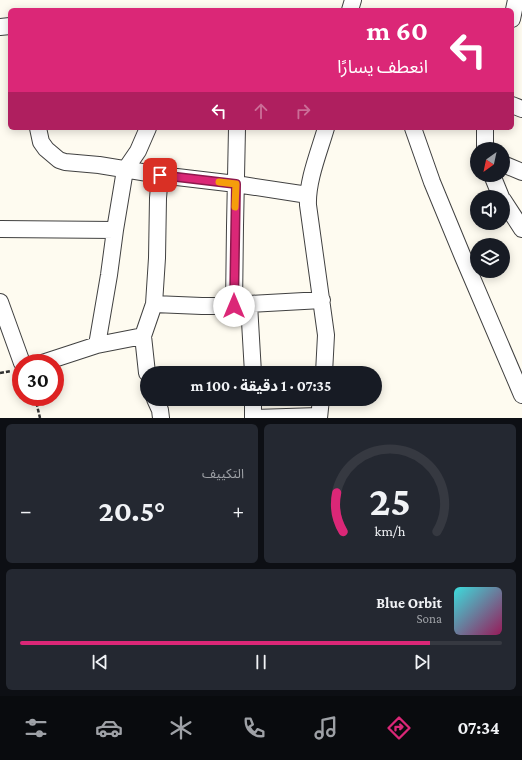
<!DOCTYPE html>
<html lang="ar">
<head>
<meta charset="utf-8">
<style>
	:root { --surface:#171b24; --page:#242831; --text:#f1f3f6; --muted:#9ea1a6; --line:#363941; --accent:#db2777 }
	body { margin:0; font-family:"Crimson Pro","Noto Sans Arabic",serif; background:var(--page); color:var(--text); direction:rtl; height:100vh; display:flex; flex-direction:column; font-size:15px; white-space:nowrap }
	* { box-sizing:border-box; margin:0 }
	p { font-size:13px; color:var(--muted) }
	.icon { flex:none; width:22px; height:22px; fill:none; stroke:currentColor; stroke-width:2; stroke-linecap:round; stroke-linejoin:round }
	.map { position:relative; height:418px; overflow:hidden; direction:ltr }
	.side { display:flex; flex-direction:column; gap:6px; padding:6px; background:#0d0f14; flex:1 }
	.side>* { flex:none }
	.banner { position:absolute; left:8px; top:8px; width:506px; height:122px; border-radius:6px; box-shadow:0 2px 10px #0003; direction:rtl; background:#db2777; color:#fff; overflow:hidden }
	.needle { width:26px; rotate:213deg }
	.fabs { position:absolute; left:470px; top:142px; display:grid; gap:8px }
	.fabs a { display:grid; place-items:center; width:40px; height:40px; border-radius:50%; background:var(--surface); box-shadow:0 2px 10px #0003; font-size:20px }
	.speed { position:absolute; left:12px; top:354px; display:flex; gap:8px; font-size:20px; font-weight:700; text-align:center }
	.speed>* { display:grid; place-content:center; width:52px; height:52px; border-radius:50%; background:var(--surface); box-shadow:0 2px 10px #0003; line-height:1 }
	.speed .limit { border:6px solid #d22; background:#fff; color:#111 }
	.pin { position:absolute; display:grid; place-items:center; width:34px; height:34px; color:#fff; margin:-17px; border-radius:8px; box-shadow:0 2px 6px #0006 }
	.me { position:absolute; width:44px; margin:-22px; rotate:0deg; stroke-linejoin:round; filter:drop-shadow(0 0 3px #0008) }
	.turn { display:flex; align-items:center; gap:14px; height:84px; padding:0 20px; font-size:18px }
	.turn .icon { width:52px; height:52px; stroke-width:2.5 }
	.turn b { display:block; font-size:28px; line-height:34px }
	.lanes { display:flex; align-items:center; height:38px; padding:0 20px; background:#0003; justify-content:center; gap:20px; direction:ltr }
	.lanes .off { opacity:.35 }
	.big { font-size:30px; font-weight:700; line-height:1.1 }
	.side .tile { flex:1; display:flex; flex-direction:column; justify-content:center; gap:6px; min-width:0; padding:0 14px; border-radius:6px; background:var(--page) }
	.side .dial { align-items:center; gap:0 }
	.dial svg { height:104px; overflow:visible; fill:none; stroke:var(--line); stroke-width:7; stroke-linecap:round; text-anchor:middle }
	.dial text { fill:var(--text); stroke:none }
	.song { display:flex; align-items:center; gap:12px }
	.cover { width:48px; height:48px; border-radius:6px; background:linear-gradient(135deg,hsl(180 70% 55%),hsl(330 70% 35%)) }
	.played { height:4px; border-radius:2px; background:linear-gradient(90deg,var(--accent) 85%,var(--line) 85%) }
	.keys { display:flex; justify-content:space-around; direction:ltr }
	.heat { display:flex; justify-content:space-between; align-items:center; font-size:22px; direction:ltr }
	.side .tiles { flex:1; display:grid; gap:6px; grid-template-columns:1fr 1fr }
	.tile:last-child { grid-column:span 2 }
	.trip { position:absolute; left:140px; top:366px; width:242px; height:40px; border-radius:20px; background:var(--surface); box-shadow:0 2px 10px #0003; font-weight:700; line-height:40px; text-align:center; direction:rtl }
	.menu { display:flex; height:64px; justify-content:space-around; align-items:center; background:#090b0e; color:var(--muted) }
	.menu .icon { width:28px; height:28px }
	.menu .selected { color:var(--accent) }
	.menu b { font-size:18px; color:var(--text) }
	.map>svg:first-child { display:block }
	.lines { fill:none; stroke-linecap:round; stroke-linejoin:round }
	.minor-casing { stroke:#414141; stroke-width:18 }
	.path { stroke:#303030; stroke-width:2.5; stroke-dasharray:4 2; stroke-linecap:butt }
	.minor { stroke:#fff; stroke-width:16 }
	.route-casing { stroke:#8e194d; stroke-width:10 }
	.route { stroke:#db2777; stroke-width:7 }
	.slow { stroke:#f59e0b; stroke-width:7 }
</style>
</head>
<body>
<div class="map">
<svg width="522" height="418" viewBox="0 0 522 418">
	<rect width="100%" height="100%" fill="#fefbf0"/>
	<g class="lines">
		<!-- minor casing -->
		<g class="minor-casing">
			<path id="minor" d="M350,10l3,-10
				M512,19l4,-19
				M0,27l10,-1
				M512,105l10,4
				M38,128l3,14 5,7 13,11 6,2 34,3 61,10 76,9 72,11
				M413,128l19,54 31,75 59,138
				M485,128v21
				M503,164l19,8
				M492,175l9,22
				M503,200l19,29
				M0,229l115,1 -6,45 -12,70
				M115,230l10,-60 13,-19 10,-23
				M0,302l22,61
				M154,304l48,2h32l15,-2 73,-4
				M249,304l4,69
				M234,306l1,-80 2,-98
				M143,336l4,37
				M42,363l55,-18 46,-9 11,-32 3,-46 1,-60 2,-23
				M324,373l2,-38 -18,-130c-1,-24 11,-53 18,-77
				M155,399l5,11 1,8
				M253,418l66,-2
				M253,418v-19
				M319,418l2,-19"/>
		</g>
		<!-- path -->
		<path class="path" d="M0,373l11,-2
			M35,397l5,21"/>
		<!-- minor -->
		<use href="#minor" class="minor"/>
	</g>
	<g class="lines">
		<!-- route casing -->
		<g class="route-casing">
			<path id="route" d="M160,175l76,9 -2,122"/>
		</g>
		<!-- route -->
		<use href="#route" class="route"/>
		<!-- slow -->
		<path class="slow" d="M219,182l17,2 -1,23"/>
	</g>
</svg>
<div class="fabs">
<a><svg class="needle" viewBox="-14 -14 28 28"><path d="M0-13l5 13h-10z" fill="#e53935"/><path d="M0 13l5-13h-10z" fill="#9ea1a6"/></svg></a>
<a><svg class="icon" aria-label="sound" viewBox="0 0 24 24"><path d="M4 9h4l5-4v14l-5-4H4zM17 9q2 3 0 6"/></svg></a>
<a><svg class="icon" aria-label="layers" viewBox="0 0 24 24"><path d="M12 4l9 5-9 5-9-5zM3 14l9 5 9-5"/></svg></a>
</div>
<div class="speed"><div class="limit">30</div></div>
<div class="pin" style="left:160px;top:175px;background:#d93025"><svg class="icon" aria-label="arrive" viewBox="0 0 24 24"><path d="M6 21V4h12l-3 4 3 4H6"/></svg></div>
<svg class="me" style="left:234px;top:306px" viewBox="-20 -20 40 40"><circle r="19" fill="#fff"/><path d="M0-13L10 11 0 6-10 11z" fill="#db2777"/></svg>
<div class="trip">07:35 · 1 دقيقة · 100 m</div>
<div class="banner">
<div class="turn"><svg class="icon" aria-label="left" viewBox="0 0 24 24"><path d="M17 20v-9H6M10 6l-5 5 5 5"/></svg><div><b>60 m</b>انعطف يسارًا</div></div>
<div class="lanes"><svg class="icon" aria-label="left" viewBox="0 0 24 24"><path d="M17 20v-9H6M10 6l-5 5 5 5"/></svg><svg class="icon off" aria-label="ahead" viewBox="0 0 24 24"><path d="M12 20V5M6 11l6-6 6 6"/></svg><svg class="icon off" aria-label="right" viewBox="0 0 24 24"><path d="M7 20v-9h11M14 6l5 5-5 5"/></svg></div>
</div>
</div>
<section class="side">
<div class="tiles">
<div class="tile dial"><svg viewBox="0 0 100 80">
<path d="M14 69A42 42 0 1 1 86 69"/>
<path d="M14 69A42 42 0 0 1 9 39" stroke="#db2777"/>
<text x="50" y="56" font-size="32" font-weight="700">25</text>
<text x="50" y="72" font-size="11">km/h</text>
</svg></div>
<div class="tile"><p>التكييف</p>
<div class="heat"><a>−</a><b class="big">20.5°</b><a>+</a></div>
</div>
<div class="tile">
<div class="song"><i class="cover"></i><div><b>Blue Orbit</b><p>Sona</p></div></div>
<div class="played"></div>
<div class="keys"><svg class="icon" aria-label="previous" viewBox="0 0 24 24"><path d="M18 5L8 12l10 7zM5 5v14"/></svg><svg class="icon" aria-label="pause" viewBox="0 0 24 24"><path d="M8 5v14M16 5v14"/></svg><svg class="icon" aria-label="next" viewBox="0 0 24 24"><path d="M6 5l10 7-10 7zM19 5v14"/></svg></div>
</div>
</div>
</section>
<nav class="menu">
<b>07:34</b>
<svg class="icon selected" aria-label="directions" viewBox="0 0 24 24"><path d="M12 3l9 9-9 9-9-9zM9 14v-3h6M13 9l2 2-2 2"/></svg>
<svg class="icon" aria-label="music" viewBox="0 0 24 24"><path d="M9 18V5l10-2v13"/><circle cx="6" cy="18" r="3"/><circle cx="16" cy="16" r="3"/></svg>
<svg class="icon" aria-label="phone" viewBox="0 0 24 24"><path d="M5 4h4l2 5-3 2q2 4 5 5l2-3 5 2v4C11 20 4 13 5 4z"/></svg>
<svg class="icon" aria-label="climate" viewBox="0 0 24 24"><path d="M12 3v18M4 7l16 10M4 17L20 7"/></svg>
<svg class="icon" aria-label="car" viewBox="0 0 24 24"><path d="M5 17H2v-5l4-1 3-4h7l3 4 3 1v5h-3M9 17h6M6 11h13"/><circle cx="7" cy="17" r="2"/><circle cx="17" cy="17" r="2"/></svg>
<svg class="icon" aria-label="filters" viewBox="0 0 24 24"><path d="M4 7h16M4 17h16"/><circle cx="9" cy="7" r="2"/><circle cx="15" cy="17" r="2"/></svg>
</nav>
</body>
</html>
